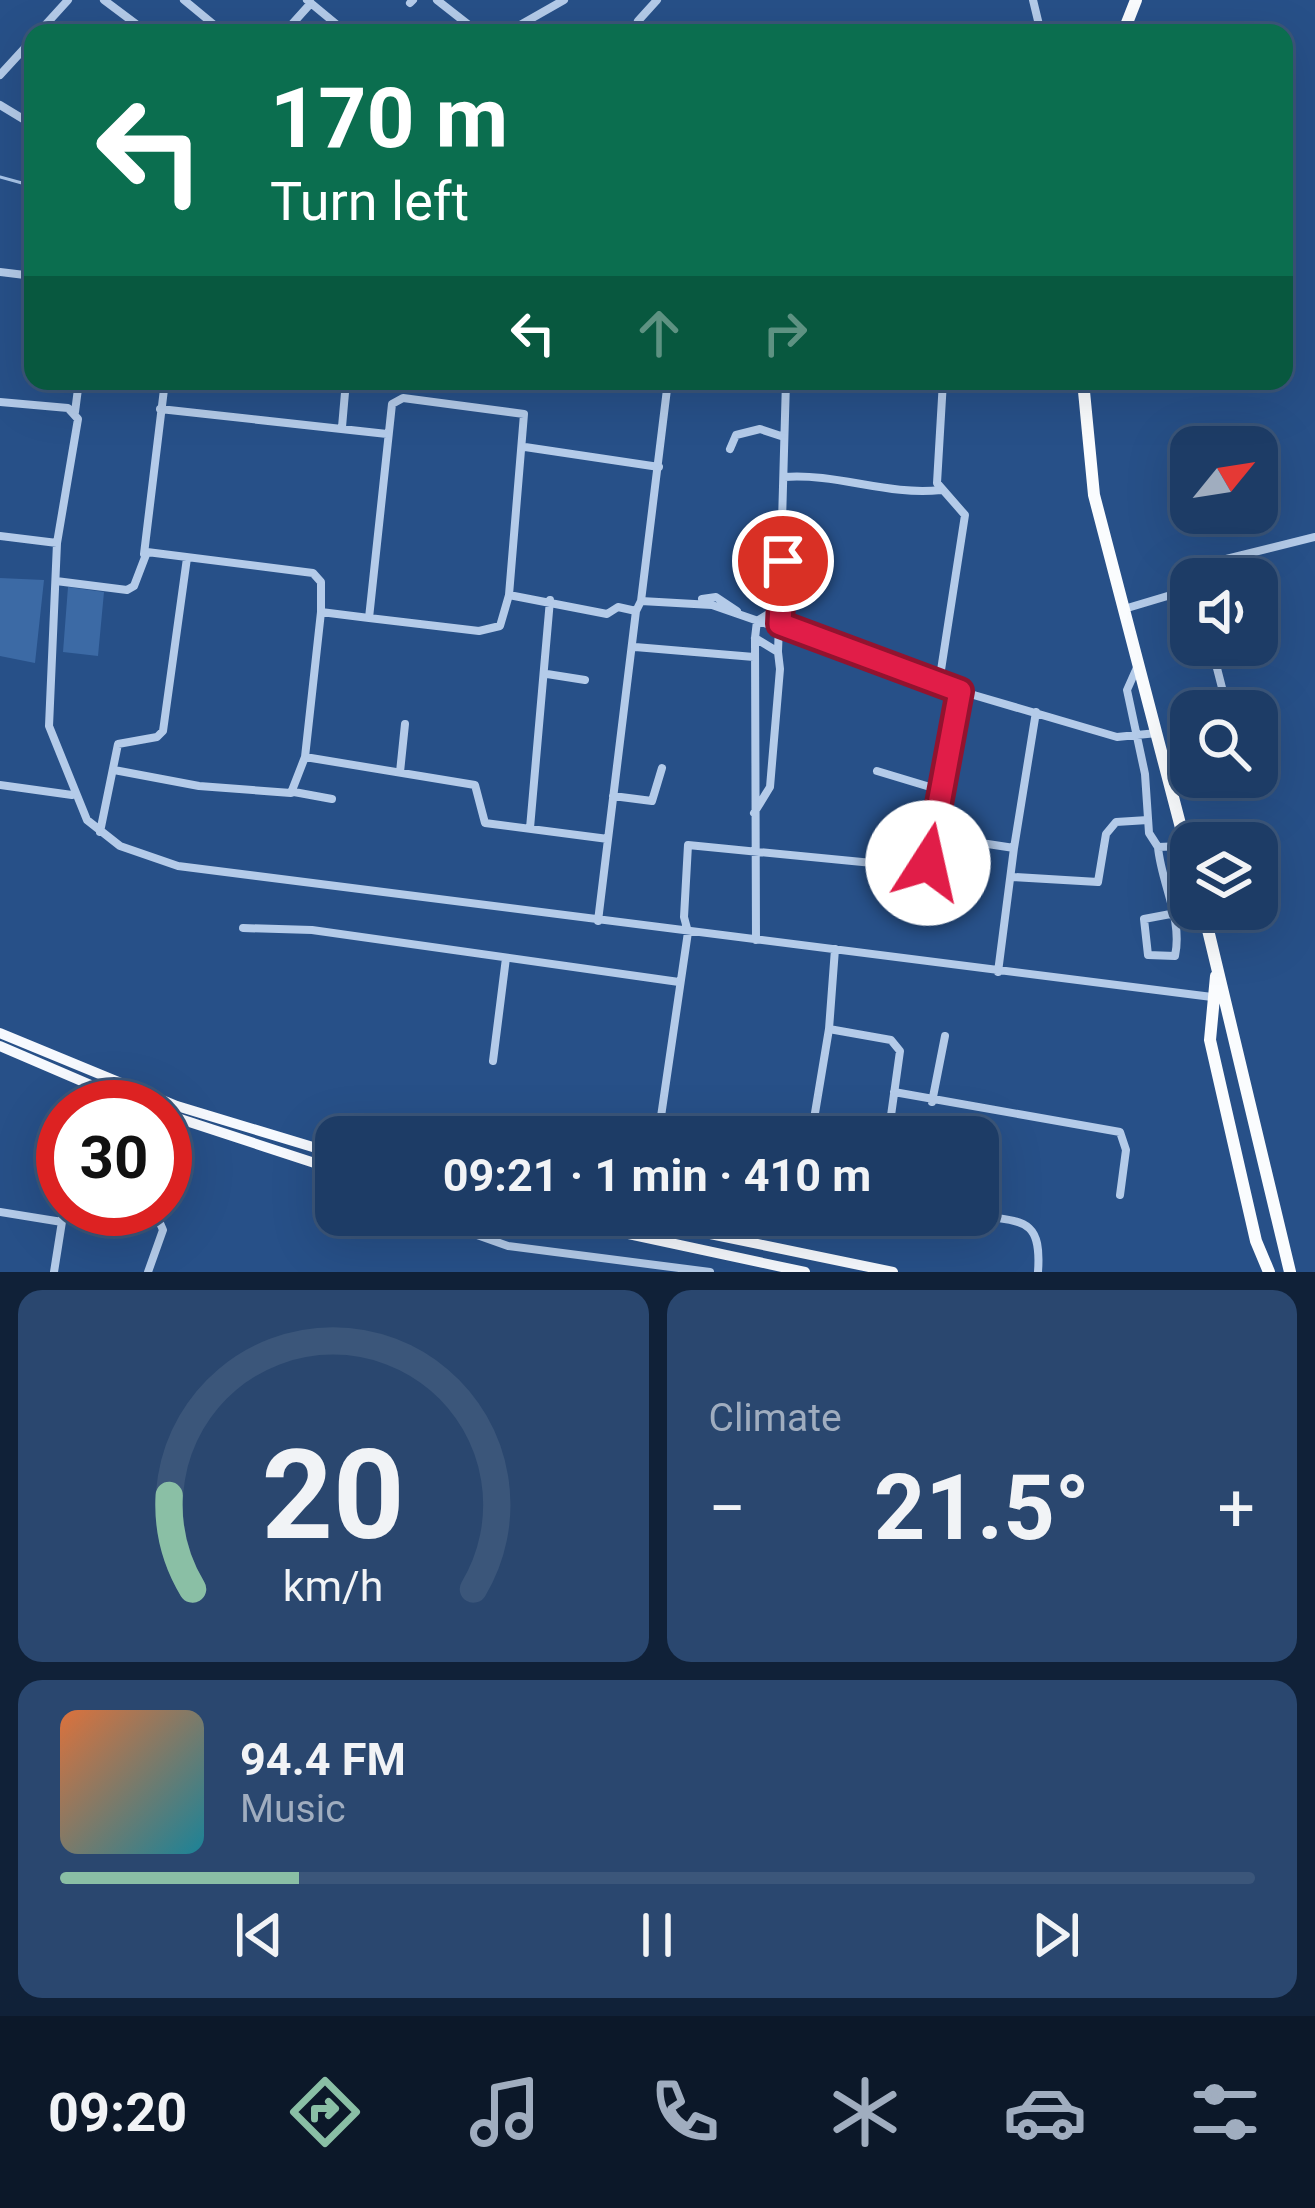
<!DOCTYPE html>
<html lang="en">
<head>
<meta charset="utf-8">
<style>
	:root { --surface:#1d3c66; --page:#2a476f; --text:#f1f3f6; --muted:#a0adbf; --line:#3b567a; --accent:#8abfa5 }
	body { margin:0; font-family:Roboto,sans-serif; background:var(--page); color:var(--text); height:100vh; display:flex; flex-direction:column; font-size:45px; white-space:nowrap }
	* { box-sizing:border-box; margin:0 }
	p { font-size:39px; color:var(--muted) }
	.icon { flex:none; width:66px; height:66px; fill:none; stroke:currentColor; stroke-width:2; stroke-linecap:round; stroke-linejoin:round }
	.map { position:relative; height:1272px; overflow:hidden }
	.side { display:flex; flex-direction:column; gap:18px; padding:18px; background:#102138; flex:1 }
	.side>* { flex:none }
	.banner { position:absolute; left:24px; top:24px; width:1269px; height:366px; border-radius:24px; box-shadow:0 12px 48px #0002,0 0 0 3px var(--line); background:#0b6e4f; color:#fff; overflow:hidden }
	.needle { width:78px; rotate:60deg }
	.fabs { position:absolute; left:1170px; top:426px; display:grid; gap:24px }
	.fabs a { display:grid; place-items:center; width:108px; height:108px; border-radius:24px; background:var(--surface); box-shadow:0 12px 48px #0002,0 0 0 3px var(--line); font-size:60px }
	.speed { position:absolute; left:36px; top:1080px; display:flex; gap:24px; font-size:60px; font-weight:700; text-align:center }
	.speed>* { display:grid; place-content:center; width:156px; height:156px; border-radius:50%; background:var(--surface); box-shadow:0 12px 48px #0002,0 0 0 3px var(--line); line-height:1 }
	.speed .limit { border:18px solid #d22; background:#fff; color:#111 }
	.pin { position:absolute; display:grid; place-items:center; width:102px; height:102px; color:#fff; margin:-51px; border:6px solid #fff; border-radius:50%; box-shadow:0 3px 12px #0007 }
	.me { position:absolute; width:132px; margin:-66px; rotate:10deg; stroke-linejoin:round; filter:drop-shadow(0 0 9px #0008) }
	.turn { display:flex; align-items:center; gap:42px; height:252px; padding:0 48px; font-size:54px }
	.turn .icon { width:156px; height:156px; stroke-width:2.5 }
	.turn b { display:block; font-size:84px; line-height:102px }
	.lanes { display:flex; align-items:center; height:114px; padding:0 48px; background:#0003; justify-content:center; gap:60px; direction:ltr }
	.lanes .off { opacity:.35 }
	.big { font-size:90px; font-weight:700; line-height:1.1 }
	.side .widget { flex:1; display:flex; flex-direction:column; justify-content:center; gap:18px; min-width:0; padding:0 42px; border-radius:24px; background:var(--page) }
	.side .dial { align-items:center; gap:0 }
	.dial svg { height:312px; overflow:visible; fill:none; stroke:var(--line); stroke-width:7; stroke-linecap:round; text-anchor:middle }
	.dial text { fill:var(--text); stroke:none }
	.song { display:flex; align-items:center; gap:36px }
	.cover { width:144px; height:144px; border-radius:18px; background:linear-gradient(135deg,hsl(20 70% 55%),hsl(190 70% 35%)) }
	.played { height:12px; border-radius:6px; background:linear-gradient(90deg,var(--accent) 20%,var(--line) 20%) }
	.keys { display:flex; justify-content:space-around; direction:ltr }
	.heat { display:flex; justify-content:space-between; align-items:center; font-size:66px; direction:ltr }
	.side .tiles { flex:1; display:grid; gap:18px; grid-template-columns:1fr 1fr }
	.widget:last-child { grid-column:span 2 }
	.trip { position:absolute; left:315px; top:1116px; width:684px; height:120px; border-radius:24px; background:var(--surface); box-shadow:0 12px 48px #0002,0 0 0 3px var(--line); font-weight:700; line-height:120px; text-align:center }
	.tabs { display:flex; height:192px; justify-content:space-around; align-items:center; background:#0c1829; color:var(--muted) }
	.tabs .icon { width:84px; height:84px }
	.tabs .selected { color:var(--accent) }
	.tabs b { font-size:54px; color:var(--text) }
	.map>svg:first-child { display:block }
	.green { fill:#3c6aa5 }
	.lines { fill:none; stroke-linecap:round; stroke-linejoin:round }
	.stream { stroke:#a8c5e9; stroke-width:3 }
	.minor { stroke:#b4cbe9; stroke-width:8 }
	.primary { stroke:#f6f9fe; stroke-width:10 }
	.trunk { stroke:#fafcfe; stroke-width:12 }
	.route-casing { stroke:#92132f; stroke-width:30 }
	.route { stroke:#e11d48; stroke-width:21 }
</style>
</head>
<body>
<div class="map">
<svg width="1315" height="1272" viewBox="0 0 1315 1272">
	<rect width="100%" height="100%" fill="#275088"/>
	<!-- green -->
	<path class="green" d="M0,578l44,2 -9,83 -35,-7z
		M68,587l36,5 -6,64 -35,-4z"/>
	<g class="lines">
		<!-- stream -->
		<path class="stream" d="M0,177l22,6 11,16"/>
		<!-- minor -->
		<path class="minor" d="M104,0l44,33
			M184,0l40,33
			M307,0l40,33
			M437,0l42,33
			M1033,0l8,33
			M410,3l3,-3
			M638,21l19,-21
			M38,33l30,-33
			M284,33l27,-30
			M506,33l58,-33
			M0,75l33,-36
			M0,105l33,20
			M0,272l33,4
			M0,402l68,6 10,11 -21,124
			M160,409l227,25
			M75,412l4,-31
			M342,427l4,-46
			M525,447l134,20
			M730,449l6,-14 24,-6 24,8
			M784,477c54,-4 103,19 157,13
			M0,536l57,7 -8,183 38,94 33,26 58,20 1034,131
			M144,554l21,-173
			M1199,579l7,-15 109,-27
			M56,581l71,9 7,-4 13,-34 166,21 8,9v30l48,6 23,-214 11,-6 121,16 -15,181 -9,31 -21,5 -110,-13
			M509,595l98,19 11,-7 18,4 5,-10 71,4 248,86
			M702,599l14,-2 21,14
			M641,601l27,-220
			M1124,609l67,-20
			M321,612l-16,145 170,28 10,38 123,16
			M1211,645l17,66
			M635,647l119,10
			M778,651l2,-51
			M1139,663l-12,27 18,84 4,59 9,14 26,-1
			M547,674l38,6
			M939,683l26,-168 -28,-32 6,-102
			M114,770l85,16 92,7 14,-36
			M877,771l63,19
			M400,772l5,-48
			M0,785l72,10
			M294,792l38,7
			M613,796l39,5 10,-33
			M754,813l16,-26 10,-118 -2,-17 -23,-14
			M530,828l20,-228
			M100,832l18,-88 39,-7 6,-6 24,-173
			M935,836l79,12 22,-136
			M1158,847c3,36 25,72 17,109l-27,-1 -4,-36 53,-10
			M1014,877l84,5 8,-48 10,-12 32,-2
			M598,921l38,-310
			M243,928l69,2 367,52
			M756,940l-1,-302 2,-17 13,-8 10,-21 6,-211
			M835,949l-6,80 62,11 9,11 -12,86
			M998,972l16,-124
			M493,1061l13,-103
			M894,1092l226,40 6,18 -6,45
			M932,1102l13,-66
			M658,1137l30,-205 -4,-15 4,-72 236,23 11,-32 25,-145 157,46 40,-4
			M811,1137l18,-108
			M0,1212l62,10
			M457,1215l20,20 31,11 202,26
			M975,1215c47,7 67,2 63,57
			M54,1272l10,-63
			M148,1272l15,-42 -9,-21"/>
		<!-- primary -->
		<path class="primary" d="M0,1033l177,73 159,48
			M0,1046l142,61
			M165,1114l171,56
			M540,1215l265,57
			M618,1215l275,57"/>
		<!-- trunk -->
		<path class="trunk" d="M1123,33l13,-33
			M1083,381l11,114 97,371
			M1203,909l87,363
			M1216,976l-6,64 46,201 13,31"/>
	</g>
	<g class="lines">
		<!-- route casing -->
		<g class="route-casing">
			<path id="route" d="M783,561l-3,63 180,67 -32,172"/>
		</g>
		<!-- route -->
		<use href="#route" class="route"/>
	</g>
</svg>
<div class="fabs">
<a><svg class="needle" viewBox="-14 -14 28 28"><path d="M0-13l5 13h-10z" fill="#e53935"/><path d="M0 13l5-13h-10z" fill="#a0adbf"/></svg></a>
<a><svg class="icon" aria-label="sound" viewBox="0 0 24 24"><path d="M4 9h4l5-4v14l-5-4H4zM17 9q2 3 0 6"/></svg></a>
<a><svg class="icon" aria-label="search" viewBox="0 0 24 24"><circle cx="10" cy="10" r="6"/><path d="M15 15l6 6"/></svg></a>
<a><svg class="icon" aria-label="layers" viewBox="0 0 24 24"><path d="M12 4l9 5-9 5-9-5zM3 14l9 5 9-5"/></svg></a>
</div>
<div class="speed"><div class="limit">30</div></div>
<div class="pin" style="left:783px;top:561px;background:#d93025"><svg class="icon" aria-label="arrive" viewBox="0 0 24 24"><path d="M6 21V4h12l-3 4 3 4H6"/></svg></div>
<svg class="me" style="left:928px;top:863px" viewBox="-20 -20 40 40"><circle r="19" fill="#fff"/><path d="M0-13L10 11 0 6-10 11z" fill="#e11d48"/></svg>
<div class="trip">09:21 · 1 min · 410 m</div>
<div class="banner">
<div class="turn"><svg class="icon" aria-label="left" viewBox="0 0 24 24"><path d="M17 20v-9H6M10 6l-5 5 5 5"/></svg><div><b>170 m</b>Turn left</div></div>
<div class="lanes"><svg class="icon" aria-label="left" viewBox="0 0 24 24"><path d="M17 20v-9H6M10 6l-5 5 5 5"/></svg><svg class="icon off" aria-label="ahead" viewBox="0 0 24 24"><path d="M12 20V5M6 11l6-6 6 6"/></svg><svg class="icon off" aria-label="right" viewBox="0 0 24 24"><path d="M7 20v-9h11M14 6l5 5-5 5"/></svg></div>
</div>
</div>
<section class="side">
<div class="tiles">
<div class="widget dial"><svg viewBox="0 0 100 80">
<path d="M14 69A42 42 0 1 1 86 69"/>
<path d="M14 69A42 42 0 0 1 8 45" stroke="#8abfa5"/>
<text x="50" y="56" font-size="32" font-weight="700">20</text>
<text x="50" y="72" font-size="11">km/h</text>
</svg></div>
<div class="widget"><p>Climate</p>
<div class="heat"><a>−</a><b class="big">21.5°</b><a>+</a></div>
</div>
<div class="widget">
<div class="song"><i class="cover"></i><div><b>94.4 FM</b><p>Music</p></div></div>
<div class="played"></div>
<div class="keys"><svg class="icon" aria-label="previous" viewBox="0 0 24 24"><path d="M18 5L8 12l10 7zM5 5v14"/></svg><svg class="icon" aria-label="pause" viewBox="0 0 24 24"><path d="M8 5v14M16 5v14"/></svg><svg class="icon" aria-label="next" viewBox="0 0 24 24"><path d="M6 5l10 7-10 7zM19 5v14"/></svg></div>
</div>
</div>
</section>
<nav class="tabs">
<b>09:20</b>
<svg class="icon selected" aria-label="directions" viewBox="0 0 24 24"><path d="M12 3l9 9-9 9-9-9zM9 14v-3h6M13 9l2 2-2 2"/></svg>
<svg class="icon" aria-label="music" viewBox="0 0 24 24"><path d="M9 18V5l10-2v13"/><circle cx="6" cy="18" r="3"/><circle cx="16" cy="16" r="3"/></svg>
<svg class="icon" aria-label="phone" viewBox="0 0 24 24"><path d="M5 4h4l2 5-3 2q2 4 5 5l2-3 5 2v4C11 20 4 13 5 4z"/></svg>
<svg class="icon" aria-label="climate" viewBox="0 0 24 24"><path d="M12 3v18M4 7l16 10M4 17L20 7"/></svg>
<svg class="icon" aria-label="car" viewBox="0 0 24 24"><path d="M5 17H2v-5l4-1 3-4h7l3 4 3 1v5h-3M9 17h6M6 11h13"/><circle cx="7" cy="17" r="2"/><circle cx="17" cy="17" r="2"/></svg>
<svg class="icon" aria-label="filters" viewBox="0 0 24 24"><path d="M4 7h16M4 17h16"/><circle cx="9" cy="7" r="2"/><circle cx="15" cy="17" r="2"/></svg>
</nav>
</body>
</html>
